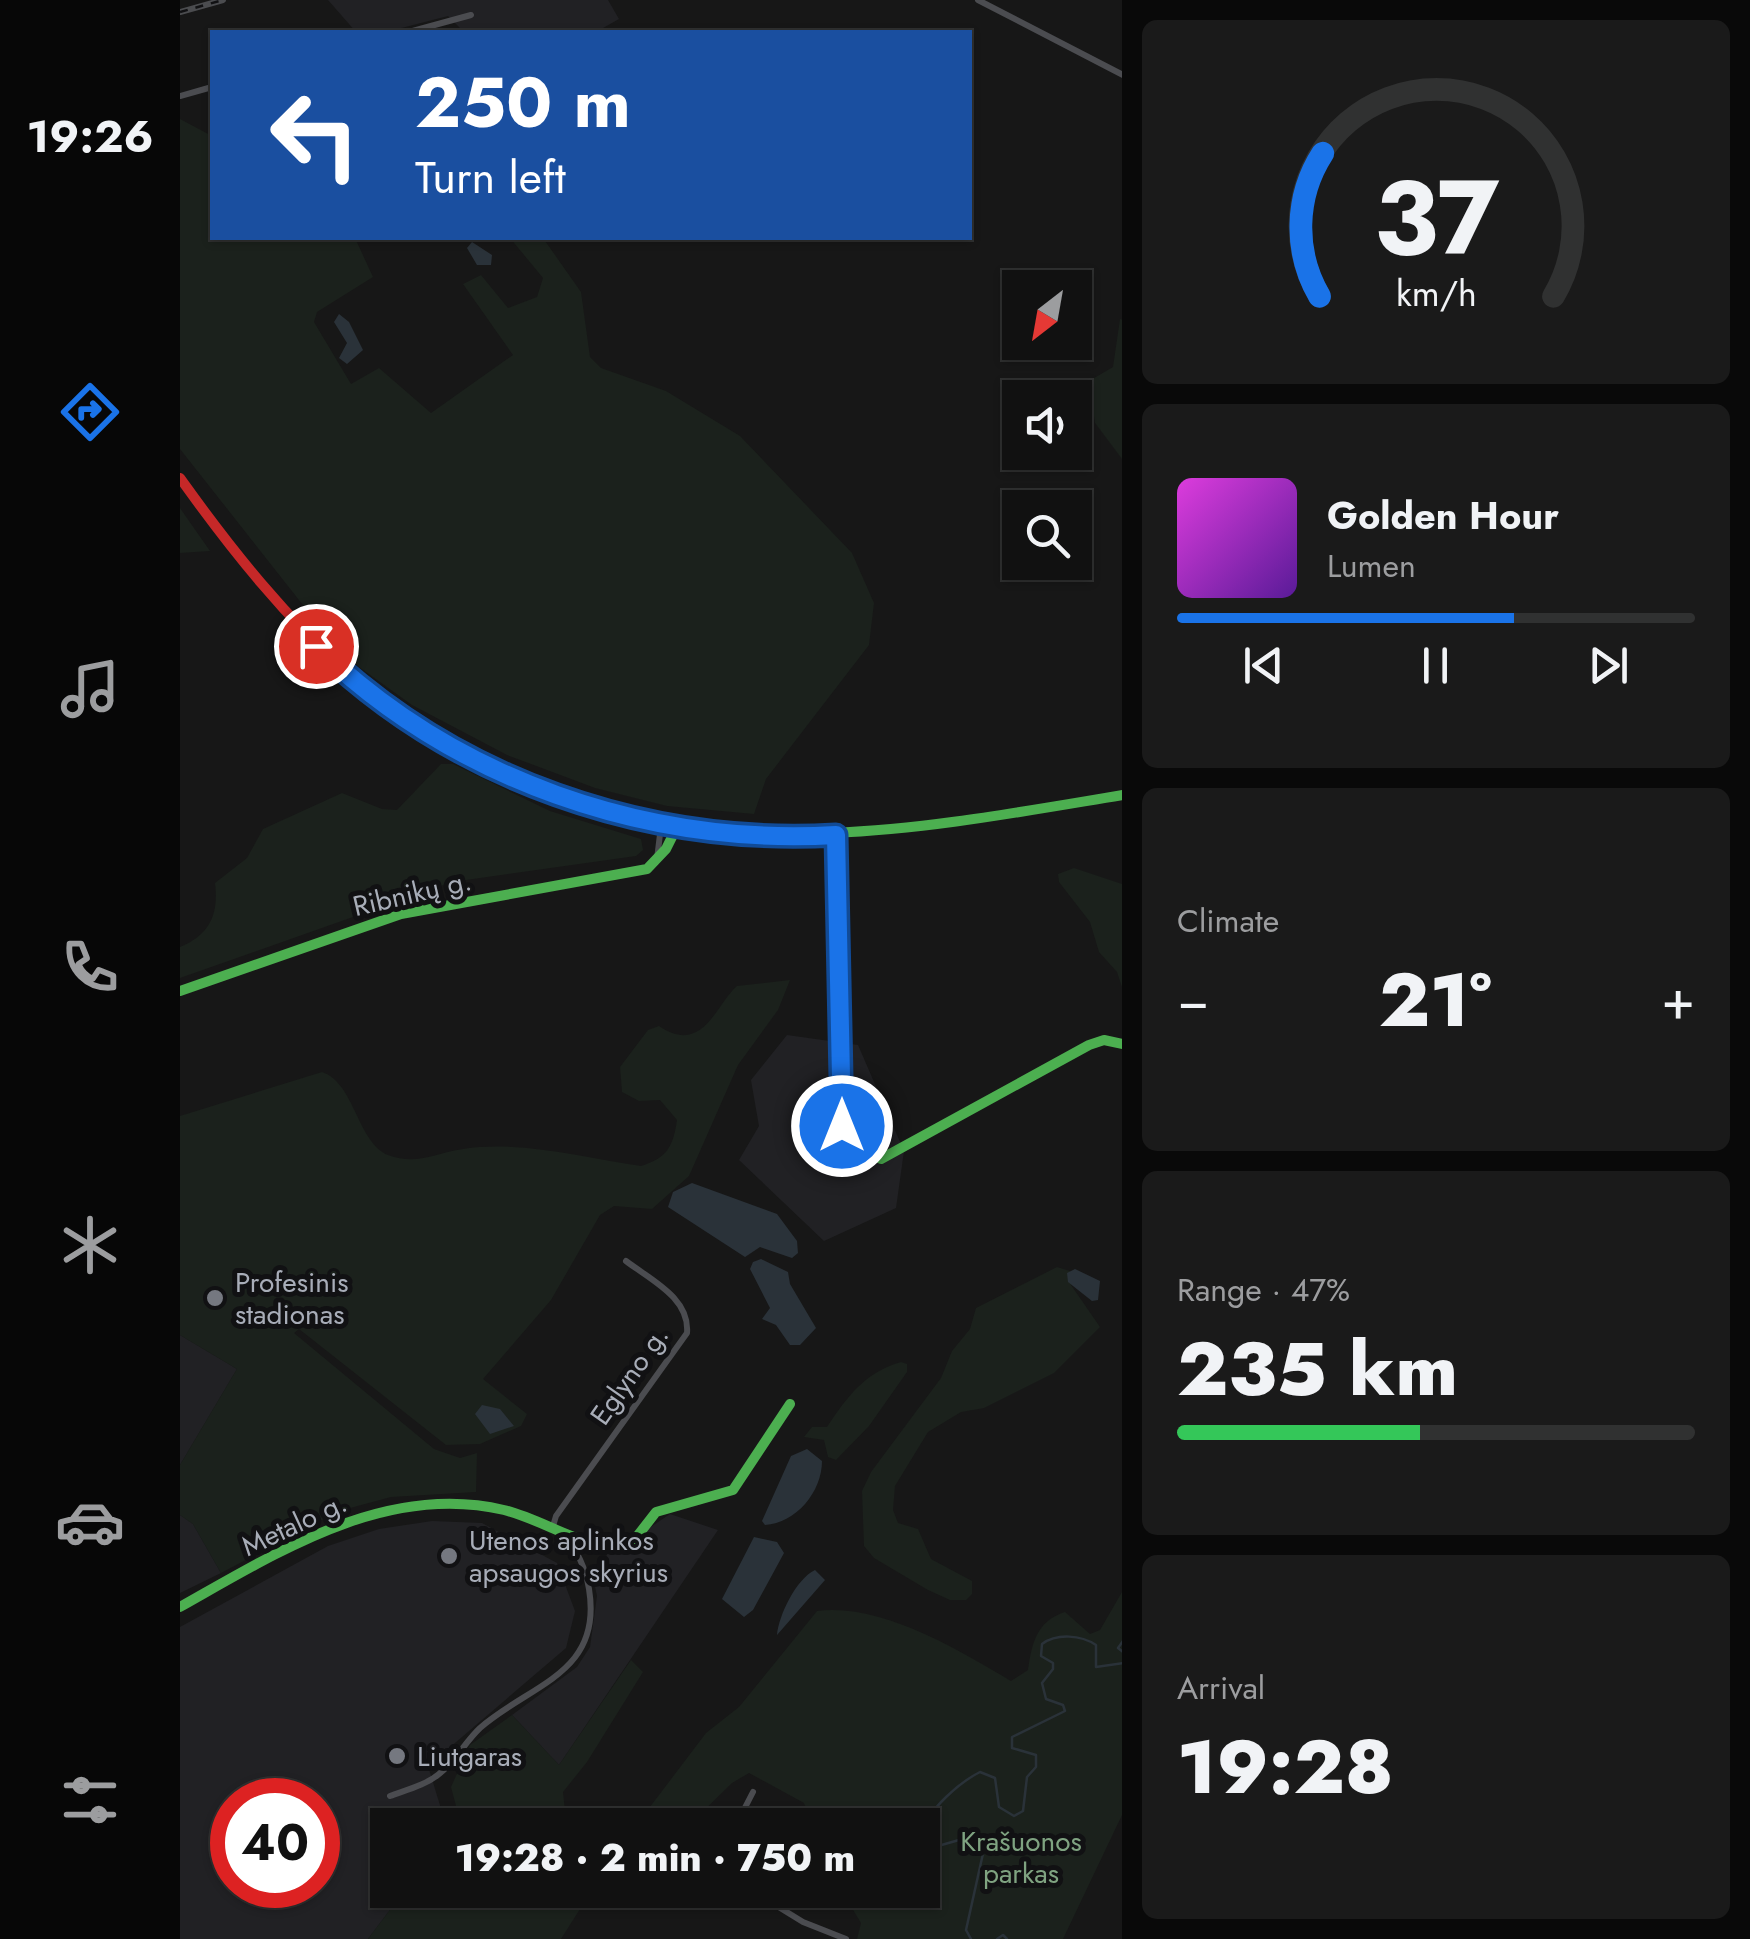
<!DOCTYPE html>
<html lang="en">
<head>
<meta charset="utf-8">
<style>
	:root { --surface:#111; --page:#1a1a1a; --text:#f1f3f6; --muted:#9c9d9f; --line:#303131; --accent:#1a73e8 }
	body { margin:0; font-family:Jost,sans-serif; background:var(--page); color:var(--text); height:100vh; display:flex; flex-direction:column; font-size:38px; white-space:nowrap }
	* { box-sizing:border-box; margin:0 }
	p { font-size:32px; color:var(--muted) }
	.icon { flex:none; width:55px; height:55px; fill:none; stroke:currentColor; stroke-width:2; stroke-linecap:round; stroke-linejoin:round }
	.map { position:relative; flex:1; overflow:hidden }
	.details { display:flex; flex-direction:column; gap:20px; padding:20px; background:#090909; width:628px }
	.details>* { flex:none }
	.guide { position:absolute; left:30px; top:30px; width:762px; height:210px; border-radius:0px; box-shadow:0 2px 8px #0004,0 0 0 2px var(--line); background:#1a4fa0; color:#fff; overflow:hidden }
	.needle { width:65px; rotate:211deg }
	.buttons { position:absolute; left:822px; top:270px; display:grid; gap:20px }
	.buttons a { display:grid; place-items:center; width:90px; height:90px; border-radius:0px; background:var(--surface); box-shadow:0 2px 8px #0004,0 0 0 2px var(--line); font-size:50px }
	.speed { position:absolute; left:30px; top:1778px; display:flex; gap:20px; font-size:50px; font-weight:700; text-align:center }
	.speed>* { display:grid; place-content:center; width:130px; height:130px; border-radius:50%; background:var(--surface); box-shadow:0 2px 8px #0004,0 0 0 2px var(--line); line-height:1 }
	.speed .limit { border:15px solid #d22; background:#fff; color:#111 }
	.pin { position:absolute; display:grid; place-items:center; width:85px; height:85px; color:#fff; margin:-42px; border:5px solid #fff; border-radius:50%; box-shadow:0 2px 10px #0007 }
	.me { position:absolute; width:110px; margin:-55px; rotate:0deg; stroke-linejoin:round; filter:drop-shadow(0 0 8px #0008) }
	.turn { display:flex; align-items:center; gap:35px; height:210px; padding:0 40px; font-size:45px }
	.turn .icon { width:130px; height:130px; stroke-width:2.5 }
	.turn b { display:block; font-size:70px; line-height:85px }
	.big { font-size:75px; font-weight:800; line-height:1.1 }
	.details .card { flex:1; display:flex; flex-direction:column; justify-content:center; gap:15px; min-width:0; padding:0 35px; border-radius:15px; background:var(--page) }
	.details .dial { align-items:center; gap:0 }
	.dial svg { height:260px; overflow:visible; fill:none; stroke:var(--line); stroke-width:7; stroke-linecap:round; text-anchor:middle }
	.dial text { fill:var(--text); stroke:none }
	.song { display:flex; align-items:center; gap:30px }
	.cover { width:120px; height:120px; border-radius:15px; background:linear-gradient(135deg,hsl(300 70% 55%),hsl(270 70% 35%)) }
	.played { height:10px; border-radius:5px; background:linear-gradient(90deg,var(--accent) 65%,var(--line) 65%) }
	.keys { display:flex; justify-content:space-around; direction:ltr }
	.heat { display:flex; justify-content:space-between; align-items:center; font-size:55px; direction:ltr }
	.charge { height:15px; border-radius:8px; background:linear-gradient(90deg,#34c759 47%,var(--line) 0) }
	.trip { position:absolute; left:190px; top:1808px; width:570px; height:100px; border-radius:0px; background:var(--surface); box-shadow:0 2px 8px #0004,0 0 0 2px var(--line); font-weight:800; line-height:100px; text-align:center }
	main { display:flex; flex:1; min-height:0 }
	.tabs { display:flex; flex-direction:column; width:180px; justify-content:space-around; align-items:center; background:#070707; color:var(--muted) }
	.tabs .icon { width:70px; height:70px }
	.tabs .active { color:var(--accent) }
	.tabs b { font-size:45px; color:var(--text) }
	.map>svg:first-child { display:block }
	.built { fill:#212124; fill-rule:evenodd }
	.green { fill:#1b211c }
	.water { fill:#2a3239 }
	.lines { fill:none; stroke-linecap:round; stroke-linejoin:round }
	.stream { stroke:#2a3239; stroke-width:2.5 }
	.street { stroke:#4b4c50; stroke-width:6 }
	.fast { stroke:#4caf50; stroke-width:10 }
	.jam { stroke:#c62828; stroke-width:10 }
	.rail-casing { stroke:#4b4c4f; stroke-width:6 }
	.rail { stroke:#111113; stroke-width:2.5; stroke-dasharray:8; stroke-linecap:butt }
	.route-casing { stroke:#114b97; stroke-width:25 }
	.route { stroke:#1a73e8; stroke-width:18 }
	.poi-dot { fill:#757880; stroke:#111113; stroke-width:4 }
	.labels { text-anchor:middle; stroke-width:10; stroke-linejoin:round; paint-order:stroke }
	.street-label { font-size:28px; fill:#a8adb8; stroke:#111113 }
	.poi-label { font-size:28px; fill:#a8adb8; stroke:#111113; text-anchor:start }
	.park-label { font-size:28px; fill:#7fa381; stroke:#111113 }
</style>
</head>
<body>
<main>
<nav class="tabs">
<b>19:26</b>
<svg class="icon active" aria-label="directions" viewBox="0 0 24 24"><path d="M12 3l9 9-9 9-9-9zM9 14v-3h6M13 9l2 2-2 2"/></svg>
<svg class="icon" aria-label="music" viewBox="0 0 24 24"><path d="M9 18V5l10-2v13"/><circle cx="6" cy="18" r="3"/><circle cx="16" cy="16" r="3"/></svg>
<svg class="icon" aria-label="phone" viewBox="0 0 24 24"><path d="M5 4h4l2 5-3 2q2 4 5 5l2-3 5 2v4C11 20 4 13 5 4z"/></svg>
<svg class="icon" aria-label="climate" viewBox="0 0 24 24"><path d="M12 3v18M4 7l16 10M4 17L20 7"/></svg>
<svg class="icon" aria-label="car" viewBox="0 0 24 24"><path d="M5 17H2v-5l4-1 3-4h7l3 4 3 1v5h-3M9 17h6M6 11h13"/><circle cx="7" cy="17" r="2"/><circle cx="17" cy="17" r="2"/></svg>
<svg class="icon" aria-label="filters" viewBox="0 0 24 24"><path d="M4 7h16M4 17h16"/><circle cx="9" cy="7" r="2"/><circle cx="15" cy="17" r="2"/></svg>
</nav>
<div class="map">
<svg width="943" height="1939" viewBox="0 0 943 1939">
	<rect width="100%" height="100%" fill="#171717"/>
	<!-- built -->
	<path class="built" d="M148,0h280l11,19 -23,13h-132l-16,-16 -62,16h-30z
		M607,1035l71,10 46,106 -8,57 -72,33 -85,-81 20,-34 -8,-46z
		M0,1335l57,34 -57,96z
		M490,1514l48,16 -159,235 -47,-50 65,-48 13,-20 7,-51 -4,-19 22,-35 9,3z
		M0,1515l13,9 28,49 -41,20z
		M252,1521l50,2 75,40 18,48 -9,37 -138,118 18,59h-58v65h17l-37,49h-188v-312l148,-81 51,-17zM52,1800h86v85h-86z"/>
	<!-- green -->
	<path class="green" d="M0,119l32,17v102h143l18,39 -56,35 -3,10 37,62 28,-16 52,45 82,-58 -50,-71 18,-9 27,33 29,-11 6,-19 -33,-40h33l38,54 9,65 11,11 65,23 74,45 112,117 22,50 -5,42 -103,134 -12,35 -87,-8 -72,-18 -88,-33 -95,-50 -53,-38 -34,-34 -145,-184z
		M940,319l3,1 -1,139 -27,-36 -6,-42 24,-14z
		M0,508l30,43 -30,2z
		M261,764h12l97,47 91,28 2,11 -7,6 -184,26 -272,96v-31c29,-12 39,-32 35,-64l32,-25 16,-29 79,-36 40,16 15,1z
		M894,868l48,16v103l-5,-15 -18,-20 -9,-30 -31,-40 -1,-8z
		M610,980l-12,30 -40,55 -49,111 -37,33 -38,-3 -14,9 -49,85 -68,79 44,35 -6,12 -41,18 -34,1 -147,-116 -5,4 140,116 26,9 17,-5 -1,39 -85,5 -52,14 -118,62 -28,-49 -13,-9v-50l57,-96 -57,-34v-219l142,-44c33,11 35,70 66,83 29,11 47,-2 75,-6 57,-9 122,9 178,17 26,-8 32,-19 36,-46l-17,-20 -21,1 -17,-9 -2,-25 28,-37 11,-4c44,30 57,-22 78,-40z
		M877,1267l13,4 1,14 29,42 -46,46 -70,35 -23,4 -33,20 -33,54 -2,24 5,13 20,6 13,30 41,22v13l-6,6h-16l-22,-10 -54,-32 -10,-12 -2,-55 9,-19 70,-94 11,-27 18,-22 6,-21z
		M721,1362l6,2v8l-38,54 -33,34 -8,-3 -4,-17 -20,-3 8,-10h15c20,-30 38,-55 74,-65z
		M942,1592v223l-59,124h-206l4,-16 -20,-33h81v-65h-110l-8,-22 -55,-30 -17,10 -43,42h-228l-10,-38 19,-42 42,-30 47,50 72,-105 12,12 -56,90 -24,30 2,19 33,12 32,-6 7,7 69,-91 33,-26 78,-96c64,-8 140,38 194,70l17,-11c4,-28 9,-49 37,-58l25,22 10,-4z
		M225,1890h187l-31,49h-193z"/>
	<!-- water -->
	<path class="water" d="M292,242l20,13 -1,10h-14l-10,-17z
		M159,314l10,8 14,28 -16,14 -8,-6 8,-15 -13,-21z
		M512,1183l85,31 20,27 1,12 -6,5 -32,-11 -15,10 -77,-50 5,-15z
		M581,1259l27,13 2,12 26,44 -16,17h-10l-14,-20 -14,-6 8,-11 -20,-39 3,-7z
		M895,1269l25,12 -2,19 -6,1 -24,-19 -1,-9z
		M302,1405l18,4 14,17 -24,8 -15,-20z
		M627,1449l15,12c0,31 -26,62 -57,64l-3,-4 29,-65z
		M574,1537l23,5 7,11 -31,57 -9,7 -22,-18z
		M635,1570l10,10 -48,55c2,-20 19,-56 38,-65z"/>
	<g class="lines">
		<!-- stream -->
		<path class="stream" d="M943,1641l-5,7 5,4
			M742,1831c7,-22 38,-49 58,-59l15,6 4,29 15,9 9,-5 4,-34 9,-10v-12l-24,-7v-11l53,-26 -2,-6 -17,-6 -4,-16 11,-14v-6l-12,-7 1,-12c15,-11 39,-9 54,1v22l27,-4
			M742,1837l9,11 35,-10 18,11 -18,81 5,9
			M817,1939l6,-4 4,4"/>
		<!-- street -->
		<path class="street" d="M798,0l145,75
			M229,32l62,-17
			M0,96l32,-9
			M477,859l4,-33
			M373,1526l3,-10 131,-183c3,-35 -36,-53 -61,-72
			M210,1796c16,-6 36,-11 49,-22 16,-12 26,-32 41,-46 50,-44 123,-54 109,-139 -3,-19 -12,-41 -26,-54
			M556,1825l17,-33
			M571,1890l52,32 43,17"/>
		<!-- fast -->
		<path class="fast" d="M396,801c195,59 353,26 547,-6
			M656,835l6,290 21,26 18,8 208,-114 15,-5 19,4
			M0,991l221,-77 246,-45 19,-20 10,-20
			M0,1607c98,-55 206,-125 324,-97 41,10 80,40 124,38l28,-36 77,-22 57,-86"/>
		<!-- jam -->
		<path class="jam" d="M0,478c106,148 216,269 396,323"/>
		<!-- rail casing -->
		<g class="rail-casing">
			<path id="rail" d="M0,12l43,-12"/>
		</g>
		<!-- rail -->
		<use href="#rail" class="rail"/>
	</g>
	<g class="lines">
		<!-- route casing -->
		<g class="route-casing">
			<path id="route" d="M136,646c138,134 330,200 520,189l6,291"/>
		</g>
		<!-- route -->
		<use href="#route" class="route"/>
	</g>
	<!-- markers -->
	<g class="poi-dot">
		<circle cx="35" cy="1298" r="10"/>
		<circle cx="269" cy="1556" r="10"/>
		<circle cx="217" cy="1756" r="10"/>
	</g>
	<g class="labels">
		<!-- street labels -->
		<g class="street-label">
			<text transform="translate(232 893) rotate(-13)" y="10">Ribnikų g.</text>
			<text transform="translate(449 1375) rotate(-55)" y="10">Eglyno g.</text>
			<text transform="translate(114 1524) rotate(-25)" y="10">Metalo g.</text>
		</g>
		<!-- poi labels -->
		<g class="poi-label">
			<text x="55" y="1292">Profesinis<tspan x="55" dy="32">stadionas</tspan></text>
			<text x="289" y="1550">Utenos aplinkos<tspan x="289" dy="32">apsaugos skyrius</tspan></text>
			<text x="237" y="1766">Liutgaras</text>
		</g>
		<!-- park labels -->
		<g class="park-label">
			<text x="841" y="1851">Krašuonos<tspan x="841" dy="32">parkas</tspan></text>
		</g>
	</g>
</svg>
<div class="buttons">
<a><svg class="needle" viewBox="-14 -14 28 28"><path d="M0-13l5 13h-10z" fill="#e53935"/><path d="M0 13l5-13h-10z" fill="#9c9d9f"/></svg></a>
<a><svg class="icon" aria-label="sound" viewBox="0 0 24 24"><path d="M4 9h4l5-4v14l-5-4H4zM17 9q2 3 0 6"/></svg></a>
<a><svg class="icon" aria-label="search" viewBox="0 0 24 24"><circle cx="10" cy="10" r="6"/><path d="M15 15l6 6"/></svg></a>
</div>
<div class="speed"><div class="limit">40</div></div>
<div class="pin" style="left:136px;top:646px;background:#d93025"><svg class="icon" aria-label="arrive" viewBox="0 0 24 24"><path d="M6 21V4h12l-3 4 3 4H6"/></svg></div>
<svg class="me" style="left:662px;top:1126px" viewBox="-20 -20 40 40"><circle r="17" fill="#1a73e8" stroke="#fff" stroke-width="3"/><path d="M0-11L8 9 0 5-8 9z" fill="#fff"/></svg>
<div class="trip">19:28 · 2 min · 750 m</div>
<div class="guide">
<div class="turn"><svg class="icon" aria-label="left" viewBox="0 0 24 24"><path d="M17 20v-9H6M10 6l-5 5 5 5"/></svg><div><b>250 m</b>Turn left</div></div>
</div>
</div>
<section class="details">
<div class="card dial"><svg viewBox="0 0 100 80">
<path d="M14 69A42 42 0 1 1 86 69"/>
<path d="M14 69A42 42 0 0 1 15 25" stroke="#1a73e8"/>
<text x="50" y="56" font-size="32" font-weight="700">37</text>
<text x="50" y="72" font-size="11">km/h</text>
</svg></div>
<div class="card">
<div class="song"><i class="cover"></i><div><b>Golden Hour</b><p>Lumen</p></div></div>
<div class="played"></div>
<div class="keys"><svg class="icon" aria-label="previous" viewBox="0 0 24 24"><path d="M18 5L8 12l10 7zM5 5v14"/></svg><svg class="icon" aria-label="pause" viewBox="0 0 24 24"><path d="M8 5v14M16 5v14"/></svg><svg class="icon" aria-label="next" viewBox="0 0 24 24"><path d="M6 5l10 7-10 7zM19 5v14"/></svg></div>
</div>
<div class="card"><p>Climate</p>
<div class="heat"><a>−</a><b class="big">21°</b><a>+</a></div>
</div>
<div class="card"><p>Range · 47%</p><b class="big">235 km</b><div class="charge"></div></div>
<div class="card"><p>Arrival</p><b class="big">19:28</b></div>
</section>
</main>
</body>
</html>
